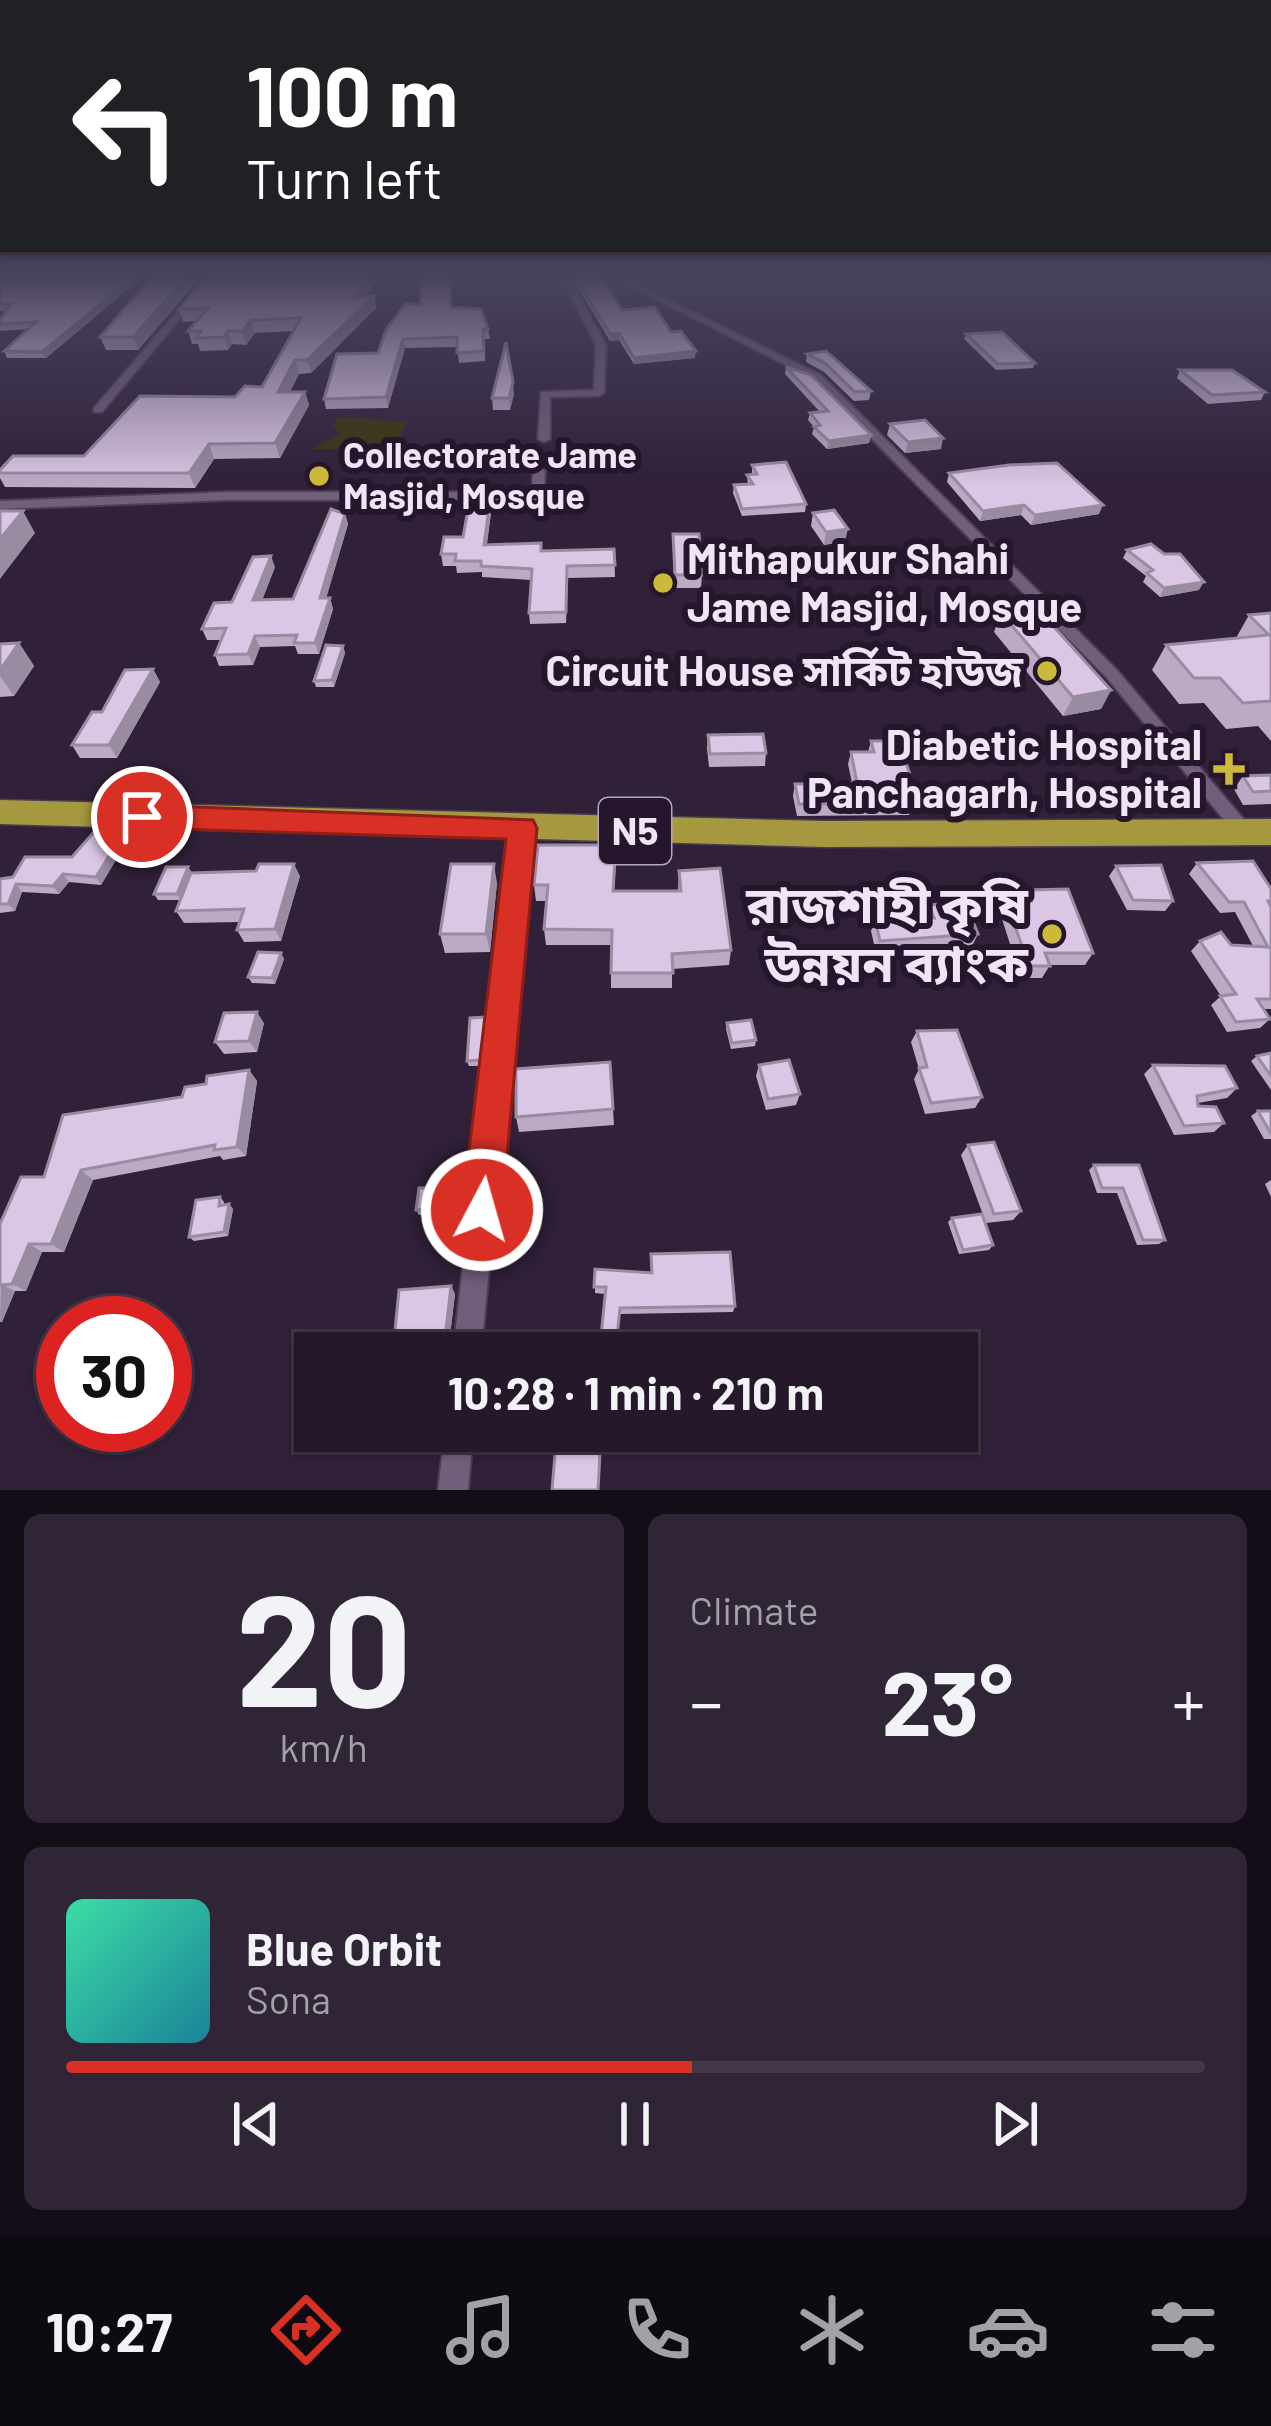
<!DOCTYPE html>
<html lang="en">
<head>
<meta charset="utf-8">
<style>
	:root { --surface:#24182a; --page:#302536; --text:#f1f3f6; --muted:#a3a0a8; --line:#413747; --accent:#d93025 }
	body { margin:0; font-family:Barlow,"Noto Sans Bengali",sans-serif; background:var(--page); color:var(--text); height:100vh; display:flex; flex-direction:column; font-size:45px; white-space:nowrap }
	* { box-sizing:border-box; margin:0 }
	p { font-size:39px; color:var(--muted) }
	.icon { flex:none; width:66px; height:66px; fill:none; stroke:currentColor; stroke-width:2; stroke-linecap:round; stroke-linejoin:round }
	.map { position:relative; height:1490px; overflow:hidden }
	.side { display:flex; flex-direction:column; gap:24px; padding:24px; background:#140d17; flex:1 }
	.side>* { flex:none }
	.guide { position:absolute; left:0px; top:0px; width:1272px; height:252px; box-shadow:0 3px 9px #0004,0 0 0 3px var(--line); background:#202124; color:#fff; overflow:hidden }
	.speed { position:absolute; left:36px; top:1296px; display:flex; gap:24px; font-size:60px; font-weight:700; text-align:center }
	.speed>* { display:grid; place-content:center; width:156px; height:156px; border-radius:50%; background:var(--surface); box-shadow:0 3px 9px #0004,0 0 0 3px var(--line); line-height:1 }
	.speed .limit { border:18px solid #d22; background:#fff; color:#111 }
	.pin { position:absolute; display:grid; place-items:center; width:102px; height:102px; color:#fff; margin:-51px; border:6px solid #fff; border-radius:50%; box-shadow:0 3px 12px #0007 }
	.me { position:absolute; width:132px; margin:-66px; rotate:6deg; stroke-linejoin:round; filter:drop-shadow(0 0 9px #0008) }
	.turn { display:flex; align-items:center; gap:42px; height:252px; padding:0 48px; font-size:54px }
	.turn .icon { width:156px; height:156px; stroke-width:2.5 }
	.turn b { display:block; font-size:84px; line-height:102px }
	.big { font-size:90px; font-weight:700; line-height:1.1 }
	.side .card { flex:1; display:flex; flex-direction:column; justify-content:center; gap:18px; min-width:0; padding:0 42px; border-radius:18px; background:var(--page) }
	.side .dial { align-items:center; gap:0 }
	.dial b { font-size:156px; line-height:1 }
	.song { display:flex; align-items:center; gap:36px }
	.cover { width:144px; height:144px; border-radius:18px; background:linear-gradient(135deg,hsl(160 70% 55%),hsl(190 70% 35%)) }
	.played { height:12px; border-radius:6px; background:linear-gradient(90deg,var(--accent) 55%,var(--line) 55%) }
	.keys { display:flex; justify-content:space-around; direction:ltr }
	.heat { display:flex; justify-content:space-between; align-items:center; font-size:66px; direction:ltr }
	.side .tiles { flex:1; display:grid; gap:24px; grid-template-columns:1fr 1fr }
	.card:last-child { grid-column:span 2 }
	.trip { position:absolute; left:294px; top:1332px; width:684px; height:120px; border-radius:0px; background:var(--surface); box-shadow:0 3px 9px #0004,0 0 0 3px var(--line); font-weight:700; line-height:120px; text-align:center }
	.tabs { display:flex; height:192px; justify-content:space-around; align-items:center; background:#0e0a11; color:var(--muted) }
	.tabs .icon { width:84px; height:84px }
	.tabs .on { color:var(--accent) }
	.tabs b { font-size:54px; color:var(--text) }
	.map>svg:first-child { display:block }
	.green { fill:#3a340a }
	.lines { fill:none; stroke-linecap:round; stroke-linejoin:round }
	.street-casing { stroke:#4c3d52; stroke-width:4 }
	.highway-casing { stroke:#4c3d52; stroke-width:3 }
	.street { fill:#715e7a; fill-rule:evenodd }
	.highway { fill:#a5983e; fill-rule:evenodd }
	.wall { fill:#bcaac5 }
	.shaded-wall { fill:#998ba0 }
	.building { fill:#dbc6e5; stroke:#998ba0; stroke-width:3 }
	.route { fill:#d93025; stroke:#8d1f18; stroke-width:3 }
	.poi-dot { fill:#cbb939; stroke:#26162d; stroke-width:4.5 }
	.labels { text-anchor:middle; stroke-width:12; stroke-linejoin:round; paint-order:stroke }
	.far-poi-label { font-size:36px; font-weight:bold; fill:#efe5f5; stroke:#26162d; text-anchor:start }
	.shield { fill:#26162d; stroke:#b3a7b9; stroke-width:3 }
	.shield-label { font-size:39px; font-weight:bold; fill:#efe5f5 }
	.poi-label { font-size:42px; font-weight:bold; fill:#efe5f5; stroke:#26162d; text-anchor:end }
	.near-poi-label { font-size:51px; font-weight:bold; fill:#efe5f5; stroke:#26162d; text-anchor:end }
</style>
</head>
<body>
<div class="map">
<svg width="1271" height="1490" viewBox="0 0 1271 1490">
	<rect width="100%" height="100%" fill="#302038"/>
	<!-- green -->
	<path class="green" d="M338,417l68,5 -11,29 -83,-2 28,-15 -7,-9z"/>
	<g class="lines">
		<!-- street casing -->
		<g class="street-casing">
			<path id="street" d="M205,279h8l-111,133h-8v-4z
				M562,279h8l36,66 -2,48 -5,3 -49,1v42l-6,3 -6,-3 3,-47 53,-2 2,-45z
				M616,279h10l195,96 296,295 134,158 3,5 -3,5 -6,2 -6,-2 -132,-160 -294,-299z
				M539,467l6,4 -1,25 -6,4h-309l-229,9v-8l229,-9h303l1,-21z
				M522,821l6,2 3,5 -50,525h-28l60,-525 3,-5z
				M445,1431h28l-5,59h-30z"/>
		</g>
		<!-- highway casing -->
		<g class="highway-casing">
			<path id="highway" d="M0,800l825,21 446,-2v26l-446,2 -825,-23z"/>
		</g>
		<!-- street -->
		<use href="#street" class="street"/>
		<!-- highway -->
		<use href="#highway" class="highway"/>
	</g>
	<!-- wall -->
	<path class="wall" d="M0,279h140l-94,79h-39l-3,-7 24,-22 -28,2v-12l6,-8h-6z
		M150,279h49l-61,71h-32l-6,-13z
		M367,279h10l-11,17h8l2,12 -65,65 -12,1 -9,18h15l4,13 -29,53 -66,1 -19,29 -190,-1 -5,-9v-8l84,-14 178,-69 32,-56 -39,2 -9,12 -14,-1 -4,6 -28,1 -2,-7h-6l-4,-13 8,-10 -13,1 -4,-13z
		M573,279h29l20,31 49,22 24,26 -61,6 -15,-24 -9,1z
		M420,304l32,3 36,22 2,10h-5v22l-26,2 -2,-16 -52,1 -17,60 -62,1 -2,-10 54,-46z
		M966,334l69,29 -2,5 -37,2 -32,-31z
		M826,351l45,40 -2,9 -15,1 -30,-29 -18,-10 1,-8z
		M786,367l85,68 -2,8 -42,6 -15,-15 2,-7 -6,-7 2,-7 10,-1 -35,-38z
		M1180,370l85,22 -4,8 -53,4 -31,-26z
		M514,394l-4,16h-17l-1,-12z
		M890,424l51,25 -36,4 -18,-18z
		M752,465l54,39 -1,8 -63,4 -9,-23 1,-8h14l-1,-10 5,-1z
		M949,473l150,41 -68,11 -10,-10 -41,6 -33,-39z
		M491,493l1,12 -5,39 54,-1 1,8 72,-2 1,28 -47,1 -2,45 -36,1 -1,-11 2,-33 -49,-3v-5l-25,1 -1,-7h-13l-2,-12 22,-17z
		M813,513l32,28 -21,4 -13,-19z
		M345,514l3,10 -22,74h4l3,11 -14,45h-21l-3,-8 -35,1 -7,18 -34,1 -4,-11 6,-15h-14l-5,-11 73,-62 -13,33 31,-1z
		M673,546l29,29 -1,13h-27z
		M1127,550l72,40 -39,7 -17,-15 3,-6 -23,-18z
		M1001,613l110,77 -10,19 -38,7 -69,-84z
		M1271,613v128l-13,-15 -32,3 -22,-26 -25,1 -27,-34 14,-25 70,-7 13,-23z
		M19,643l15,23 -20,30 -14,1v-53z
		M343,646l2,7 -11,34h-18l-2,-6z
		M153,669l7,13 -43,76h-37l-8,-13 30,-33z
		M708,735l58,18 -1,13 -56,1 -2,-19z
		M871,741l40,36 -4,11 6,16 -4,11 -112,1 -4,-20 2,-12 57,-1 -4,-19 3,-12h17z
		M1271,775v29l-28,1 -9,-16 9,-13z
		M144,826l5,7 -15,26 -17,-1 -16,27 -32,-3 -10,12 -37,-2 -7,19 -15,2v-34l13,-2 59,-20z
		M616,861l-2,30h64l1,-20 52,79 -2,15 -57,4v19h-61v-43h-65l-2,-16 2,-28h-10l-2,-16z
		M1197,863l74,26v120h-8l7,10 -10,9 -33,4 -16,-27 10,-9 -30,-45 9,-10 53,5 -18,-34 -15,1 -31,-39z
		M1116,866l57,35 -8,10 -38,-1 -18,-34z
		M188,867l4,6 108,3 -19,65 -37,1 -7,-12 3,-8 -56,1 -8,-12 4,-11h-22l-4,-6z
		M497,883l-7,69 -45,1 -5,-19z
		M1027,890l66,63 -8,12h-35l-8,13h-21l-21,-65 6,-13h16z
		M929,905l49,29 -6,12 -96,7 -5,-22 4,-12 49,-1z
		M281,953l3,6 -9,25 -23,-1 -4,-6z
		M485,1017l1,6 -5,43h-12l-2,-5z
		M264,1023l-7,29 -33,2 -9,-12z
		M727,1023l29,17 -1,6 -24,3 -5,-20z
		M917,1031l65,66 -7,11 -50,6 -11,-35 5,-10 -8,-27z
		M1271,1053v37l-20,-29 6,-5z
		M610,1062l4,63 -95,7 -3,-15z
		M759,1065l41,29 -4,11 -30,5 -10,-34z
		M1153,1065l84,23 -10,10 -29,5v3l26,17 -10,9 -40,3 -30,-61z
		M249,1070l8,11 -11,75 -23,4 -3,-4 -127,24 -29,72h-22l-16,39h-11l-13,31h-2v-98l44,-47 162,-93z
		M1258,1111h13v28h-7l-13,-23z
		M968,1145l53,66 -8,9 -27,3 -25,-68z
		M1094,1165h45l26,75 -6,4 -22,1 -20,-52h-20l-8,-23z
		M1271,1180v17l-6,-13z
		M466,1191l-2,23 -45,1 -3,-5z
		M220,1197l4,5v3l5,-1 4,5 -5,27 -34,5 -5,-4z
		M952,1218l41,27 -4,5 -30,4 -11,-32z
		M595,1269l140,37 -2,6 -113,2 -3,29 -16,-2 4,-47 -10,-1z
		M451,1286l4,8 -6,50 -50,4 -5,-7z"/>
	<!-- shaded-wall -->
	<path class="shaded-wall" d="M131,279h9l-94,79 -4,-6z
		M185,279h14l-61,71 -5,-13z
		M367,279h10l-20,30 -2,-12z
		M374,296l2,12 -65,65 -4,-13z
		M251,320l4,13 -9,12 -4,-14z
		M228,331l4,13 -4,6 -4,-13z
		M619,333v7l-9,1v-7z
		M403,339l2,9 -17,60 -2,-11z
		M696,351l-1,7 -61,6v-6z
		M295,360l4,14 -17,32 -4,-14z
		M513,382l1,12 -4,16 -1,-12z
		M305,392l4,13 -29,53 -5,-15z
		M871,435l-2,8 -42,6 2,-8z
		M943,438l-2,11 -36,4 3,-11z
		M209,444l5,15 -19,29 -6,-15z
		M491,493l1,12 -7,51 -1,-11z
		M1024,505l-3,10 -41,6 3,-10z
		M1103,505l-4,9 -68,11 4,-10z
		M23,511l12,22 -35,46v-40z
		M345,514l3,10 -25,85 -3,-11z
		M848,529l-3,12 -21,4 2,-13z
		M271,556l4,11 -17,44 -5,-11z
		M1204,582l-5,8 -39,7 4,-9z
		M330,598l3,11 -14,45 -4,-11z
		M255,636l5,11 -7,18 -5,-11z
		M19,643l15,23 -20,30 -14,-20v-6z
		M343,646l2,7 -11,34 -2,-7z
		M153,669l7,13 -43,76 -8,-13z
		M1111,690l-10,19 -38,7 10,-19z
		M144,826l5,7 -15,26 -5,-7z
		M112,851l5,7 -16,27 -5,-8z
		M294,864l6,12 -19,65 -6,-12z
		M494,864l3,19 -7,69 -4,-18z
		M188,867l4,6 -11,27 -4,-6z
		M63,874l6,8 -10,12 -6,-8z
		M16,884l6,8 -7,19 -7,-7z
		M281,953l3,6 -9,25 -3,-6z
		M257,1012l7,11 -7,29 -8,-11z
		M485,1017l1,6 -5,43 -1,-6z
		M249,1070l8,11 -11,75 -9,-9z
		M81,1170l12,10 -29,72 -13,-8z
		M229,1204l4,5 -5,27 -4,-4z
		M29,1244l13,8 -16,39 -14,-7z
		M1,1284l14,7 -13,31 -2,-1z
		M451,1286l4,8 -6,50 -4,-6z"/>
	<!-- building -->
	<path class="building" d="M0,279h131l-89,73 -38,-1 32,-29 -36,2v-5l11,-15h-11z
		M150,279h35l-52,58h-33z
		M205,279h162l-12,18 19,-1 -67,64h-12l-17,32h27l-30,51 -66,1 -20,29h-189v-3l13,-14h71l56,-60 95,1 10,-11 17,1 39,-69 -50,2 -9,11h-14l-4,6 -28,1 5,-7h-13l20,-23 -29,1z
		M422,279h28l1,28 30,2 7,20h-5l1,22 -27,2v-16l-54,2 -17,58 -62,2 13,-45 41,-1 8,-23 19,-26h15z
		M577,279h25l20,31 33,-3 16,25 10,-1 15,20 -62,7 -15,-25 -9,1z
		M1002,332l33,31 -37,1 -32,-30z
		M506,342l7,40 -4,16h-17z
		M826,351l45,40 -16,1 -30,-29 -18,-9z
		M786,367l25,8 60,60 -42,6 -15,-14 6,-2 -10,-12 18,-2z
		M1180,370h52l33,22 -53,3z
		M925,420l18,18 -35,4 -18,-18z
		M786,462l20,42 -64,5 -8,-24 19,-1 -6,-9 10,-1 -5,-9z
		M1057,463l46,42 -68,10 -11,-10 -41,6 -34,-38 60,-8z
		M471,493h20l-7,52 57,-2v8l73,-2 1,16 -48,1 -1,46 -37,1 3,-44 -51,-3v-5h-26l1,-7h-15l3,-17h19z
		M331,509l14,5 -25,84h10l-15,45h-21l3,-8 -42,1 -7,18 -33,1 11,-27 -24,1 12,-26 18,-1 21,-45 18,-1 -18,44 40,-1z
		M834,510l14,19 -22,3 -13,-19z
		M0,511h23l-23,28z
		M673,534h26l3,41h-27z
		M1151,544l13,10h16l24,28 -40,6 -17,-15 6,-3 -26,-20z
		M1036,607l75,83 -38,7 -72,-84z
		M1271,613v88l-28,2 -23,-25h-26l-28,-33 103,-10 -20,-20z
		M19,643l-19,27v-26z
		M326,645l17,1 -11,34 -18,1z
		M153,669l-44,76h-37l20,-33h10l23,-42z
		M763,734l3,19 -56,1 -2,-19z
		M871,741h27l13,36h-8l10,27h-114l-4,-20 62,-1 -6,-31h23z
		M1271,775v16l-18,1 -10,-16z
		M101,824l43,2 -15,26 -17,-1 -16,26 -33,-3 -10,12 -37,-2 -8,20h-8v-25l13,-2 12,-20h47z
		M538,845h78l-3,46h68l-2,-20 41,-3 11,82 -59,4 1,19h-62l1,-43 -68,-1 4,-44h-14z
		M1253,861l18,28v12h-3l3,6v92h-14l13,20 -34,3 -16,-26 16,-2 -36,-53 21,-9 10,13 37,2 -24,-45h-15l-32,-39z
		M259,864h35l-19,65 -38,1 7,-21 -68,2 15,-38 65,-2z
		M451,864h43l-8,70h-46z
		M1161,865l12,36 -40,-1 -17,-34z
		M166,867h22l-11,27h-23z
		M1068,889l25,64h-48l5,13h-21l-23,-66 25,1 -4,-11z
		M965,902l13,32 -98,7 -5,-22 59,-1 -5,-13z
		M258,952l23,1 -9,25 -24,-1z
		M257,1012l-8,29 -34,1 9,-29z
		M485,1017l-5,43 -13,1 3,-43z
		M751,1020l5,20 -24,3 -5,-20z
		M957,1030l25,67 -51,6 -12,-35 8,-1 -10,-36z
		M1271,1053v23l-14,-20z
		M789,1060l11,34 -32,5 -9,-34z
		M610,1062l3,47 -97,8v-48z
		M1153,1065l72,1 12,22 -40,8 1,10 18,1 8,16 -40,3z
		M249,1070l-12,77 -23,3 1,-5 -134,25 -30,74h-22l-17,40 -12,1v-61l21,-47h23l19,-62 119,-18 3,-10 21,-3 1,-8z
		M1258,1111h13v23z
		M994,1142l27,69 -27,3 -26,-69z
		M1094,1165h45l26,75h-22l-20,-52h-21z
		M464,1186l-2,23 -46,1 3,-22z
		M220,1197l-1,9 10,-2 -5,28 -35,5 7,-37z
		M982,1214l11,31 -30,5 -11,-32z
		M730,1252l5,54 -115,2 -3,29 -16,-1 5,-49h-12l1,-18 57,4 -1,-19z
		M451,1286l-6,52 -51,3 5,-51z
		M557,1431h31l-1,4h14l-3,55h-46z"/>
	<!-- sky -->
	<linearGradient id="sky" x2="0" y2="1"><stop stop-color="#1a121f"/><stop offset="0.57" stop-color="#48425e"/><stop offset="1" stop-color="#48425e" stop-opacity="0"/></linearGradient>
	<rect width="1271" height="487" fill="url(#sky)"/>
	<!-- route -->
	<path class="route" d="M142,805l391,15 4,8 -35,382 -5,14 -15,6 -14,-6 -6,-14 44,-371 -364,-11 -14,-11z"/>
	<!-- markers -->
	<g class="poi-dot">
		<circle cx="319" cy="476" r="12"/>
		<circle cx="663" cy="583" r="12"/>
		<circle cx="1047" cy="671" r="12"/>
		<path d="M1223 751h12v12h12v12h-12v12h-12v-12h-12v-12h12z"/>
		<circle cx="1052" cy="934" r="12"/>
	</g>
	<g class="labels">
		<!-- far-poi labels -->
		<g class="far-poi-label">
			<text x="343" y="468">Collectorate Jame<tspan x="343" dy="41">Masjid, Mosque</tspan></text>
		</g>
		<!-- shield labels -->
		<rect class="shield" x="599" y="798" width="72" height="66" rx="9"/>
		<g class="shield-label">
			<text x="635" y="845">N5</text>
		</g>
		<!-- poi labels -->
		<g class="poi-label">
			<text x="687" y="574" text-anchor="start">Mithapukur Shahi<tspan x="687" dy="48">Jame Masjid, Mosque</tspan></text>
			<text x="1023" y="686">Circuit House সার্কিট হাউজ</text>
			<text x="1202" y="760">Diabetic Hospital<tspan x="1202" dy="48">Panchagarh, Hospital</tspan></text>
		</g>
		<!-- near-poi labels -->
		<g class="near-poi-label">
			<text x="1028" y="923">রাজশাহী কৃষি<tspan x="1028" dy="59">উন্নয়ন ব্যাংক</tspan></text>
		</g>
	</g>
</svg>
<div class="speed"><div class="limit">30</div></div>
<div class="pin" style="left:142px;top:817px;background:#d93025"><svg class="icon" aria-label="arrive" viewBox="0 0 24 24"><path d="M6 21V4h12l-3 4 3 4H6"/></svg></div>
<svg class="me" style="left:482px;top:1210px" viewBox="-20 -20 40 40"><circle r="17" fill="#d93025" stroke="#fff" stroke-width="3"/><path d="M0-11L8 9 0 5-8 9z" fill="#fff"/></svg>
<div class="trip">10:28 · 1 min · 210 m</div>
<div class="guide">
<div class="turn"><svg class="icon" aria-label="left" viewBox="0 0 24 24"><path d="M17 20v-9H6M10 6l-5 5 5 5"/></svg><div><b>100 m</b>Turn left</div></div>
</div>
</div>
<section class="side">
<div class="tiles">
<div class="card dial"><b>20</b><p>km/h</p></div>
<div class="card"><p>Climate</p>
<div class="heat"><a>−</a><b class="big">23°</b><a>+</a></div>
</div>
<div class="card">
<div class="song"><i class="cover"></i><div><b>Blue Orbit</b><p>Sona</p></div></div>
<div class="played"></div>
<div class="keys"><svg class="icon" aria-label="previous" viewBox="0 0 24 24"><path d="M18 5L8 12l10 7zM5 5v14"/></svg><svg class="icon" aria-label="pause" viewBox="0 0 24 24"><path d="M8 5v14M16 5v14"/></svg><svg class="icon" aria-label="next" viewBox="0 0 24 24"><path d="M6 5l10 7-10 7zM19 5v14"/></svg></div>
</div>
</div>
</section>
<nav class="tabs">
<b>10:27</b>
<svg class="icon on" aria-label="directions" viewBox="0 0 24 24"><path d="M12 3l9 9-9 9-9-9zM9 14v-3h6M13 9l2 2-2 2"/></svg>
<svg class="icon" aria-label="music" viewBox="0 0 24 24"><path d="M9 18V5l10-2v13"/><circle cx="6" cy="18" r="3"/><circle cx="16" cy="16" r="3"/></svg>
<svg class="icon" aria-label="phone" viewBox="0 0 24 24"><path d="M5 4h4l2 5-3 2q2 4 5 5l2-3 5 2v4C11 20 4 13 5 4z"/></svg>
<svg class="icon" aria-label="climate" viewBox="0 0 24 24"><path d="M12 3v18M4 7l16 10M4 17L20 7"/></svg>
<svg class="icon" aria-label="car" viewBox="0 0 24 24"><path d="M5 17H2v-5l4-1 3-4h7l3 4 3 1v5h-3M9 17h6M6 11h13"/><circle cx="7" cy="17" r="2"/><circle cx="17" cy="17" r="2"/></svg>
<svg class="icon" aria-label="filters" viewBox="0 0 24 24"><path d="M4 7h16M4 17h16"/><circle cx="9" cy="7" r="2"/><circle cx="15" cy="17" r="2"/></svg>
</nav>
</body>
</html>
